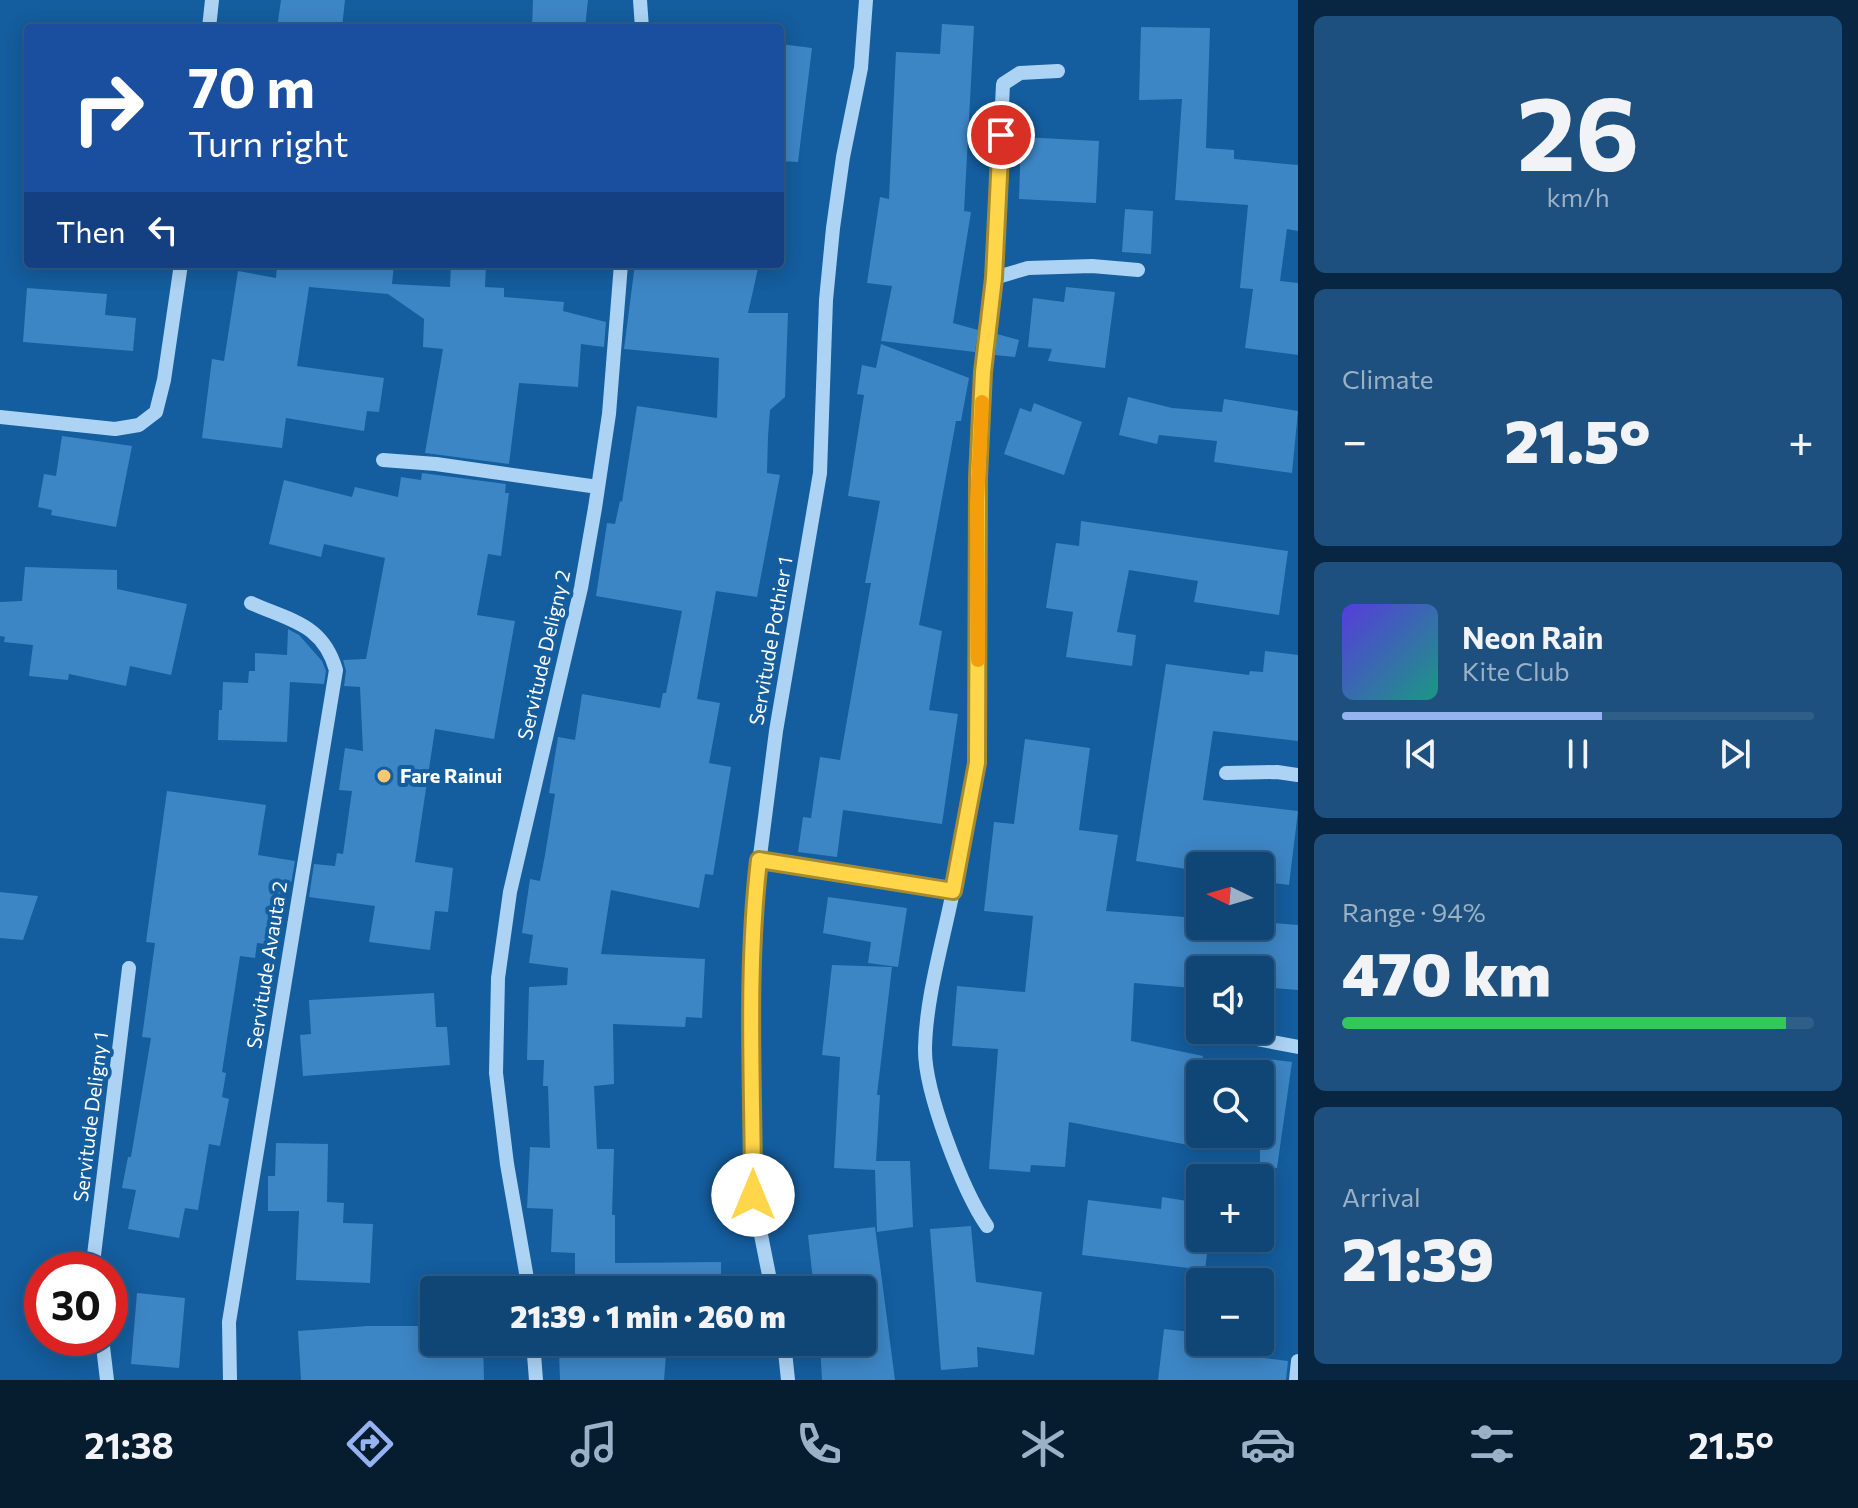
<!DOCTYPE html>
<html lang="en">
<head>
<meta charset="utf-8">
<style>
	:root { --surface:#0f4676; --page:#1d507e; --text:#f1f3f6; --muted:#9bb1c5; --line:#2f5e88; --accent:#95b2f1 }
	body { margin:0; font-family:Commissioner,sans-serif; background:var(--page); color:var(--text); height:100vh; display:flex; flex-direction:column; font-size:30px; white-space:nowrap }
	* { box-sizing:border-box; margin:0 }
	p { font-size:26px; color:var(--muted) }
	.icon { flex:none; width:44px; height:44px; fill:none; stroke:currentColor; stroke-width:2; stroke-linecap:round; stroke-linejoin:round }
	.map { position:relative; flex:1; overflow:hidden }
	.sheet { display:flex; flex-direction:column; gap:16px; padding:16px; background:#082641; width:560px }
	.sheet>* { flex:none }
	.hud { position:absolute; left:24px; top:24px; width:760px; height:244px; border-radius:8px; box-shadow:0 4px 20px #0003,0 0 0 2px var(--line); background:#1a4fa0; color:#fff; overflow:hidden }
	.needle { width:52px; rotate:275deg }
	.fabs { position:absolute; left:1186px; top:852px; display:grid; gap:16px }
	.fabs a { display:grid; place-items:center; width:88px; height:88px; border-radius:8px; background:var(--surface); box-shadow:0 4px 20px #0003,0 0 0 2px var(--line); font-size:40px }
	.speed { position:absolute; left:24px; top:1252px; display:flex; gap:16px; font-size:40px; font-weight:700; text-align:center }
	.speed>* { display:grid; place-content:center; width:104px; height:104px; border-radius:50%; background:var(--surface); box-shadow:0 4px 20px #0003,0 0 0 2px var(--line); line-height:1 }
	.speed .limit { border:12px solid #d22; background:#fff; color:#111 }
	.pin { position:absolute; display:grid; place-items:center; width:68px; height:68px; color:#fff; margin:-34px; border:4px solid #fff; border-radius:50%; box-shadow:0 2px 8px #0007 }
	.me { position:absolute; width:88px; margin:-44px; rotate:0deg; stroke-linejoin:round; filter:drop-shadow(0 0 6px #0008) }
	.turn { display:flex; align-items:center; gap:28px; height:168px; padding:0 32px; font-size:36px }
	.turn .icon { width:104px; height:104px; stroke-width:2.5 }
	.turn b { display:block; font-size:56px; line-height:68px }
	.then { display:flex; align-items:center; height:76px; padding:0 32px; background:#0003; gap:16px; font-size:30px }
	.big { font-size:60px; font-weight:800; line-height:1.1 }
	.sheet .card { flex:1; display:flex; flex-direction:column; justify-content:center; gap:12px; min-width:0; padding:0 28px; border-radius:12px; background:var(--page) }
	.sheet .dial { align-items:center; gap:0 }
	.dial b { font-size:104px; line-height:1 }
	.song { display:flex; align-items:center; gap:24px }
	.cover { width:96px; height:96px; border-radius:12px; background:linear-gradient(135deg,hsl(250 70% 55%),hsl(170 70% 35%)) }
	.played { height:8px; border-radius:4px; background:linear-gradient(90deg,var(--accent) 55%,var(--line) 55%) }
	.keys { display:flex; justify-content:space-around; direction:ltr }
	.heat { display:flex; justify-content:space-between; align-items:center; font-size:44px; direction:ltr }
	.charge { height:12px; border-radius:6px; background:linear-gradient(90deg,#34c759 94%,var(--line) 0) }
	.trip { position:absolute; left:420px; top:1276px; width:456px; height:80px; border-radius:8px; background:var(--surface); box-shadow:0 4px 20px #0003,0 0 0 2px var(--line); font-weight:800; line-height:80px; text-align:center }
	.tab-bar { display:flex; height:128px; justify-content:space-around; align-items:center; background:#061c2f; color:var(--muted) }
	.tab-bar .icon { width:56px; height:56px }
	.tab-bar .selected { color:var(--accent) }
	.tab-bar b { font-size:36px; color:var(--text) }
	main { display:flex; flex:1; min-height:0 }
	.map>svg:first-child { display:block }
	.building { fill:#3d86c5 }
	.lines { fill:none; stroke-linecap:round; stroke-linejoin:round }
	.minor { stroke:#acd3f4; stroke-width:14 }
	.route-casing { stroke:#a68a30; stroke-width:20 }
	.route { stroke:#ffd54a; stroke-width:14 }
	.slow { stroke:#f59e0b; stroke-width:14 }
	.poi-dot { fill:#ffc86f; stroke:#145d9e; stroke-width:3 }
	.labels { text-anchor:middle; stroke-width:8; stroke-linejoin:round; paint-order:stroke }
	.street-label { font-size:20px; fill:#fff; stroke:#145d9e }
	.poi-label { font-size:20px; font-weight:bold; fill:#fff; stroke:#145d9e; text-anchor:start }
</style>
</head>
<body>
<main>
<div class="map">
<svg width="1298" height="1380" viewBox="0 0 1298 1380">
	<rect width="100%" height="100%" fill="#145d9e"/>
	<!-- building -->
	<path class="building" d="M281,0h64l-3,28h-65z
		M533,0h55l-3,28h-53z
		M942,24l32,2 -10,185 7,1 -18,111 25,7 -3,22 -94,-11 11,-55 -25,-3 13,-86 9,2 7,-147 44,2z
		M1141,27l69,1 -4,120 28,2v9l64,6v66l-11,-2 -7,52 18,2v72l-53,-7 8,-59 -13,-1 8,-83 -73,-5 7,-101 -43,1z
		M780,44l32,4 -14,114 -18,-1z
		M1021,137l78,4 -3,62 -77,-4z
		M1125,209l28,2 -2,43 -29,-2z
		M277,264h117l-2,20 58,3 1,-23 35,1 -1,22 19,1v9l60,5 -1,9 43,11 -2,25 -23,-3 -3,43 -59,-4 -10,81 -84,-11 18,-104 -20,-2 1,-28 -36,-25 -79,-7 -12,79 87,12 -5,34 -12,-1 -3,20 -78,-13 -4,30 -80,-10 10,-79 12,2 14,-90 38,7z
		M635,264h124l-11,49h40l-3,84 -15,13 -2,26 -1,37 13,2 -23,122 -41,-6 -19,108 23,4 -11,60 22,4 -18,108 -8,-1 -6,34 -88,-18 -10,64 104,5 -3,59 -16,-1 -1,10 -72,-3 1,60 -20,2 3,63h17l-2,66h3v48l106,-1v28h-146v-37l-24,-1 2,-43 -26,-1 3,-61 20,1 -2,-62h-5l1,-26h-17l2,-73 38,-2 1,-17 -39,-5 4,-28 -11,-2 8,-54 10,2 5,-26 10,-61 -6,-1 9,-56 17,3 7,-46 78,14 3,-15h3l16,-82 -86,-15 11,-73 8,1 5,-23 2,1 15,-96 80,12 2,-60 -95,-9z
		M1066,287l49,5 -10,76 -57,-7 4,-12 -24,-2 5,-49 31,4z
		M27,288l80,6 -2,21 31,3 -3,33 -110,-9z
		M997,334l22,6 -4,17 -20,-2z
		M881,344l88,34 -8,43h-5l-37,204 23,6 -13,79 29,4 -16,110 -99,-14 -6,47 -39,-5 5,-35 8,1 9,-61 20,3 31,-177h-6l15,-82 -32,-5 16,-101 -7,-1 5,-29 14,3z
		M1128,397l44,11 50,4 2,-13 74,12 -6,62 -78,-11 3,-21 -58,-6 -2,9 -38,-9z
		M1034,403l48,19 -18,53 -60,-21 16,-46 11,4z
		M62,436l70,10 -16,81 -65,-12 1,-5 -14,-3 6,-33 12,2z
		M422,473l84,11 -1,9h4l-8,63 -13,-2 -11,61 38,6 -21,118 -59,-10 -20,133 38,6 -5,44 -13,-1 -5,39 -61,-8 6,-36 -66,-9 5,-33 21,2 2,-13 6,1 9,-63 -13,-1 6,-42 18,3 -3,-64 -16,-1 2,-15 -3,-11 23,-1 19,-101 -61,-14 -3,13 -52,-13 15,-64 68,17 3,-10 43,10 3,-20 20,3z
		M1081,521l207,30 -9,64 -85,-13 4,-21 -69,-11 -12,62 19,3 -4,31 -66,-9 7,-45 -27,-4 10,-65 23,3z
		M25,567l92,3v19l70,15 -16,71 -41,-9 -4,20 -57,-12 -1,6 -39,-4 4,-31 -29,-3 1,-5 -5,-1v-34l22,-1z
		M288,629l11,6 23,26 4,10 -2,13 -34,-2 -3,60 -69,-2 1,-30h3l1,-28 25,1 1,-12h6v-18l32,2z
		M1265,651l33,4v86l-85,-10 -10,69 95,11 -9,74 -29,-4v-15h-67l-1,4 -56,-9 30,-197 83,11 1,-4 13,1z
		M1025,739l65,9 -11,82 39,5 -12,76 92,7v8h62v-4l38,3v65l-38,-3v-17h-66l-1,18 -59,-5 -3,58 72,15 -15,89 -119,-23 -4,45 -34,-2 -1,7 -41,-3 9,-120 -46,-3 5,-60 68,6 8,-76 -49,-5 10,-89 20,2z
		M167,791l99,14 -8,50 37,6 -6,34 -7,-1 -7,51 -18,-2 -2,15 -15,-2 -18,116 4,1 -4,24 7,2 -9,47 -11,-2 -11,66 -13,-2 -6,30 -51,-9 8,-39 -14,-2 6,-31h3l20,-119 -9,-1 13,-94 -9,-1z
		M0,892l38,4 -15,44 -23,-2z
		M828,897l79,11 -9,59 -30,-4 3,-21 -48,-9z
		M832,965l60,2 -15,128h3l-4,66h34l3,66 -36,5 -2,-62 -41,-2 6,-111 -18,-2z
		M434,993l2,34h11l3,38 -147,11 -3,-41 11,-1 -2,-34z
		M1260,1058l32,4 -15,106 -17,-1z
		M276,1143l52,1 -1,58 17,1 -1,20 30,1 -3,59 -74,-3 3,-69h-31v-35h7z
		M1162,1197l38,6v35h9l-4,32 -123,-15 6,-55 73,9z
		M971,1226l5,56 66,10 -8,63 -57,-8 1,20 -37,3 -11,-141z
		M875,1227l20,153h-73l-2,-38h42v-52h-48l-6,-55z
		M137,1293l48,5 -6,70 -48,-4z
		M368,1326h66v16h49l1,38h-183l-3,-49z
		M1164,1329l36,4v9h44l-2,13 46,6 -2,19h-128z
		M620,1342h47l-3,38h-104l-1,-29 61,-2z"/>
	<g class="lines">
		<!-- minor -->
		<path class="minor" d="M640,0l2,28
			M209,28l3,-28
			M994,278l34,-10 64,-2 46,4
			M0,417l115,12 24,-4 17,-13 8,-32 17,-116
			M383,460l53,4 162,23
			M1226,773l51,-1 21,3
			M759,860l194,31 24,-128 1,-286 5,-105 11,-94 9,-194 17,-11 38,-2
			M953,891c-10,51 -27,106 -28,157 -1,43 38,143 62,178
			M1196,1027l4,1
			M1210,1030l88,17
			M95,1270l-1,-15 35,-287
			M529,1290l-22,-126 -11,-91 2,-95 12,-86 71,-304 14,-80 14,-94 12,-150
			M772,1290l-19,-95 1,-292 22,-172 44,-258 6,-173 7,-72 10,-71 18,-89 5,-68
			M102,1338l5,42
			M533,1342l3,38
			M784,1342l4,38
			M230,1380l-1,-58 107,-652c-13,-46 -45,-49 -85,-67
			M1296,1380l2,-19"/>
	</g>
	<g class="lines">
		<!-- route casing -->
		<g class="route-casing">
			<path id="route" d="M753,1195c0,-111 -7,-224 6,-335l194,31 24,-128 1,-286 5,-105 11,-94 7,-143"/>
		</g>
		<!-- route -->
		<use href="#route" class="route"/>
		<!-- slow -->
		<path class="slow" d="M978,660l-1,-157 5,-101"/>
	</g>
	<!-- markers -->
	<circle class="poi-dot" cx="384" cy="776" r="8"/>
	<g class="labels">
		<!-- street labels -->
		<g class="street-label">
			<text transform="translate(771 641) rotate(-80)" y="7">Servitude Pothier 1</text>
			<text transform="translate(544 655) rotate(-77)" y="7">Servitude Deligny 2</text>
			<text transform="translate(267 965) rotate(-81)" y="7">Servitude Avauta 2</text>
			<text transform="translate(91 1117) rotate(-83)" y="7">Servitude Deligny 1</text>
		</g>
		<!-- poi labels -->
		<g class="poi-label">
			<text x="400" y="783">Fare Rainui</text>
		</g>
	</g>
</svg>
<div class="fabs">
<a><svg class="needle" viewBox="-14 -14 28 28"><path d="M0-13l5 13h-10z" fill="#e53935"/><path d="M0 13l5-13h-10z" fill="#9bb1c5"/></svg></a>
<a><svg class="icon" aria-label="sound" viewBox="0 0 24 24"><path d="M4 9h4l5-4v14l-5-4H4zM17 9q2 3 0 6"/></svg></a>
<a><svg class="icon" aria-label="search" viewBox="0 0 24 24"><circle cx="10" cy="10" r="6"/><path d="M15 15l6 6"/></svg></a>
<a>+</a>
<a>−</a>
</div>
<div class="speed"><div class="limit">30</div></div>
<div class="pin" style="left:1001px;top:135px;background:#d93025"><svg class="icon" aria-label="arrive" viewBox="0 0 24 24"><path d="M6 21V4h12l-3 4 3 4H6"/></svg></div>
<svg class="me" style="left:753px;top:1195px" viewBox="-20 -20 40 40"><circle r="19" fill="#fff"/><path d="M0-13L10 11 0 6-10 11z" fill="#ffd54a"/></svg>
<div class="trip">21:39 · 1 min · 260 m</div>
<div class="hud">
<div class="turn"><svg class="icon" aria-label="right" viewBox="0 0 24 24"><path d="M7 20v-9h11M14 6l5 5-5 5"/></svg><div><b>70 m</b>Turn right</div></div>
<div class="then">Then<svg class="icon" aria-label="left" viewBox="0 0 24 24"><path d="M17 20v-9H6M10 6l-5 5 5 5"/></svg></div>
</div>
</div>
<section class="sheet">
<div class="card dial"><b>26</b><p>km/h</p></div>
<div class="card"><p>Climate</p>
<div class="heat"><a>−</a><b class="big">21.5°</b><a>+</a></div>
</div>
<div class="card">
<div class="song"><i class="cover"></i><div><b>Neon Rain</b><p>Kite Club</p></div></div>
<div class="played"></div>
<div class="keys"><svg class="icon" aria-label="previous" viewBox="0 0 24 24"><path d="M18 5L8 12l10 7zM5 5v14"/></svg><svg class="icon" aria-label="pause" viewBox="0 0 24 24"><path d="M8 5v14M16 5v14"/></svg><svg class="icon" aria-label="next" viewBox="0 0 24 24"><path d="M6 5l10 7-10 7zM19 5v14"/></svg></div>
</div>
<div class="card"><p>Range · 94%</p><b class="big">470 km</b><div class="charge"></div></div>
<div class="card"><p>Arrival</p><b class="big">21:39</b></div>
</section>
</main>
<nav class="tab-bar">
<b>21:38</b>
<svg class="icon selected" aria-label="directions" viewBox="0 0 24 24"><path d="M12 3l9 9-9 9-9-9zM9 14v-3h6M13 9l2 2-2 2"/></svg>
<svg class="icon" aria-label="music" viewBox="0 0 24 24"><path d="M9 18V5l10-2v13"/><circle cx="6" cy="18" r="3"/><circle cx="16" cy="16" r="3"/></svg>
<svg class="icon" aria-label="phone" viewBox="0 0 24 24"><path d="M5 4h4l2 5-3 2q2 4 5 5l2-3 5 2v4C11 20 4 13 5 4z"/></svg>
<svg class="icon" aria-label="climate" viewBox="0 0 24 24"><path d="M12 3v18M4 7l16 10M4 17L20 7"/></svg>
<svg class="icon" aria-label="car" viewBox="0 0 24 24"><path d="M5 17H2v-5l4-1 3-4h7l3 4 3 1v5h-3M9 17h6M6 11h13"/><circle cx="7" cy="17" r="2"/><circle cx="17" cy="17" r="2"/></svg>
<svg class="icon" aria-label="filters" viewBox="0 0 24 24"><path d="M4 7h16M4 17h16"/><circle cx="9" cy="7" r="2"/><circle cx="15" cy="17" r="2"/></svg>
<b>21.5°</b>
</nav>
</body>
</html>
